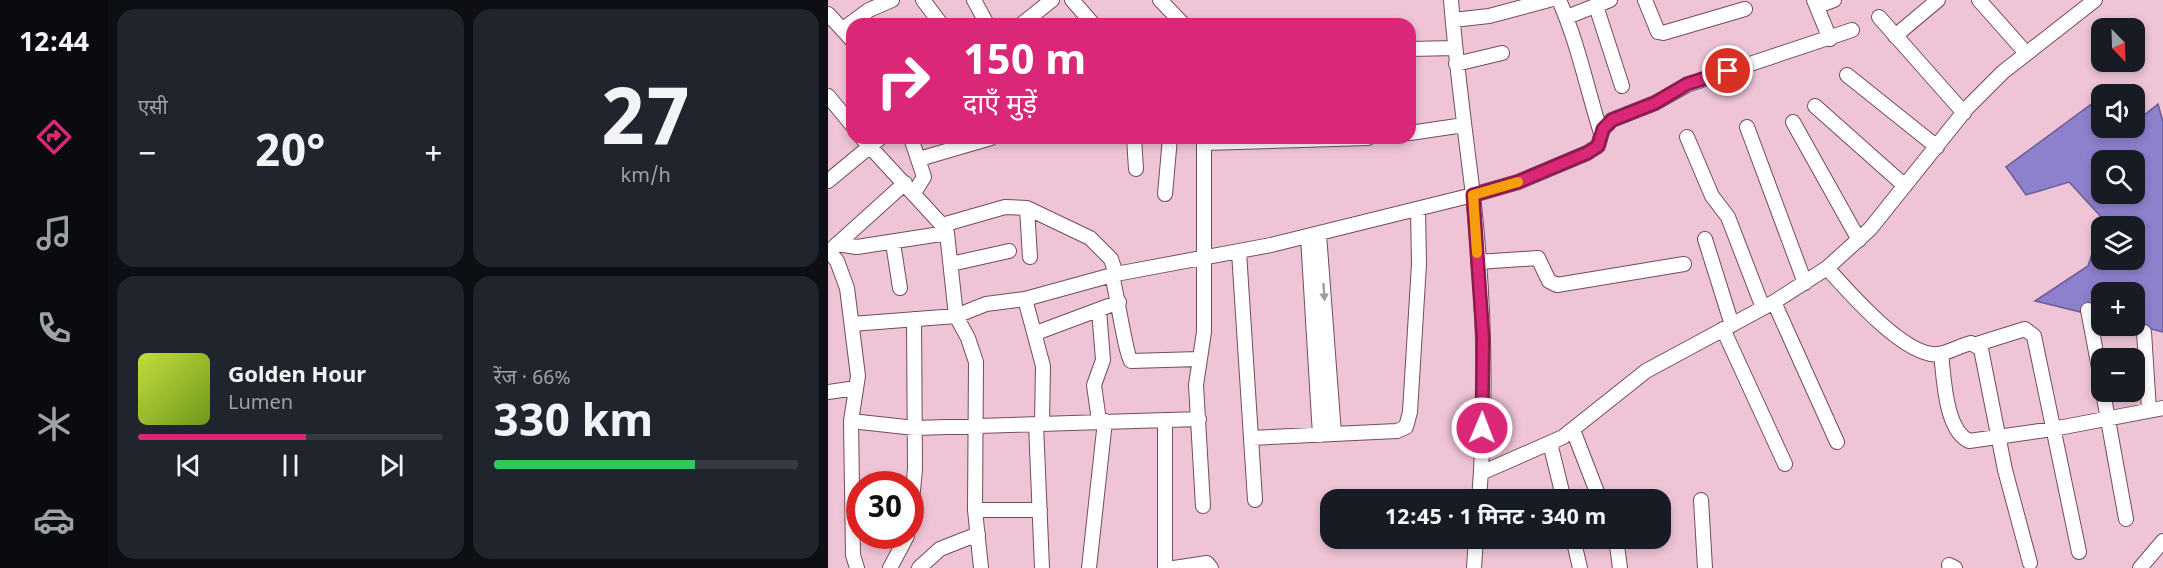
<!DOCTYPE html>
<html lang="hi">
<head>
<meta charset="utf-8">
<style>
	:root { --surface:#171b24; --page:#20242c; --text:#f1f3f6; --muted:#9ea1a6; --line:#363941; --accent:#db2777 }
	body { margin:0; font-family:Georgia,"Noto Sans Devanagari",serif; background:var(--page); color:var(--text); height:100vh; display:flex; flex-direction:column; font-size:22px; white-space:nowrap }
	* { box-sizing:border-box; margin:0 }
	p { font-size:20px; color:var(--muted) }
	.icon { flex:none; width:33px; height:33px; fill:none; stroke:currentColor; stroke-width:2; stroke-linecap:round; stroke-linejoin:round }
	.map { position:relative; flex:1; overflow:hidden }
	.side { display:flex; flex-direction:column; gap:9px; padding:9px; background:#0d0f14; width:720px }
	.side>* { flex:none }
	.banner { position:absolute; left:18px; top:18px; width:570px; height:126px; border-radius:18px; box-shadow:0 3px 9px #0003; background:#db2777; color:#fff; overflow:hidden }
	.needle { width:39px; rotate:157deg }
	.controls { position:absolute; left:1263px; top:18px; display:grid; gap:12px }
	.controls a { display:grid; place-items:center; width:54px; height:54px; border-radius:12px; background:var(--surface); box-shadow:0 3px 9px #0003; font-size:30px }
	.speed { position:absolute; left:18px; top:471px; display:flex; gap:12px; font-size:30px; font-weight:700; text-align:center }
	.speed>* { display:grid; place-content:center; width:78px; height:78px; border-radius:50%; background:var(--surface); box-shadow:0 3px 9px #0003; line-height:1 }
	.speed .limit { border:9px solid #d22; background:#fff; color:#111 }
	.pin { position:absolute; display:grid; place-items:center; width:51px; height:51px; color:#fff; margin:-26px; border:3px solid #fff; border-radius:50%; box-shadow:0 2px 6px #0007 }
	.me { position:absolute; width:66px; margin:-33px; rotate:1deg; stroke-linejoin:round; filter:drop-shadow(0 0 4px #0008) }
	.turn { display:flex; align-items:center; gap:21px; height:126px; padding:0 18px; font-size:27px }
	.turn .icon { width:78px; height:78px; stroke-width:2.5 }
	.turn b { display:block; font-size:42px; line-height:51px }
	.big { font-size:45px; font-weight:700; line-height:1.1 }
	.side .widget { flex:1; display:flex; flex-direction:column; justify-content:center; gap:9px; min-width:0; padding:0 21px; border-radius:18px; background:var(--page) }
	.side .dial { align-items:center; gap:0 }
	.dial b { font-size:78px; line-height:1 }
	.song { display:flex; align-items:center; gap:18px }
	.cover { width:72px; height:72px; border-radius:9px; background:linear-gradient(135deg,hsl(70 70% 55%),hsl(80 70% 35%)) }
	.played { height:6px; border-radius:3px; background:linear-gradient(90deg,var(--accent) 55%,var(--line) 55%) }
	.keys { display:flex; justify-content:space-around; direction:ltr }
	.heat { display:flex; justify-content:space-between; align-items:center; font-size:33px; direction:ltr }
	.charge { height:9px; border-radius:4px; background:linear-gradient(90deg,#34c759 66%,var(--line) 0) }
	.side .tiles { flex:1; display:grid; gap:9px; grid-template-columns:repeat(2,1fr) }
	.trip { position:absolute; left:492px; top:489px; width:351px; height:60px; border-radius:18px; background:var(--surface); box-shadow:0 3px 9px #0003; font-weight:700; line-height:60px; text-align:center }
	main { display:flex; flex:1; min-height:0 }
	.dock { display:flex; flex-direction:column; width:108px; justify-content:space-around; align-items:center; background:#090b0e; color:var(--muted) }
	.dock .icon { width:42px; height:42px }
	.dock .selected { color:var(--accent) }
	.dock b { font-size:27px; color:var(--text) }
	.map>svg:first-child { display:block }
	.water { fill:#8d80cc; stroke:#695c93; stroke-width:1.5; fill-rule:evenodd }
	.lines { fill:none; stroke-linecap:round; stroke-linejoin:round }
	.minor-casing { stroke:#714d5d; stroke-width:16 }
	.minor { stroke:#fff; stroke-width:14 }
	.oneway { fill:#a19c9e }
	.route-casing { stroke:#8e194d; stroke-width:15 }
	.route { stroke:#db2777; stroke-width:10 }
	.slow { stroke:#f59e0b; stroke-width:10 }
</style>
</head>
<body>
<main>
<nav class="dock">
<b>12:44</b>
<svg class="icon selected" aria-label="directions" viewBox="0 0 24 24"><path d="M12 3l9 9-9 9-9-9zM9 14v-3h6M13 9l2 2-2 2"/></svg>
<svg class="icon" aria-label="music" viewBox="0 0 24 24"><path d="M9 18V5l10-2v13"/><circle cx="6" cy="18" r="3"/><circle cx="16" cy="16" r="3"/></svg>
<svg class="icon" aria-label="phone" viewBox="0 0 24 24"><path d="M5 4h4l2 5-3 2q2 4 5 5l2-3 5 2v4C11 20 4 13 5 4z"/></svg>
<svg class="icon" aria-label="climate" viewBox="0 0 24 24"><path d="M12 3v18M4 7l16 10M4 17L20 7"/></svg>
<svg class="icon" aria-label="car" viewBox="0 0 24 24"><path d="M5 17H2v-5l4-1 3-4h7l3 4 3 1v5h-3M9 17h6M6 11h13"/><circle cx="7" cy="17" r="2"/><circle cx="17" cy="17" r="2"/></svg>
</nav>
<section class="side">
<div class="tiles">
<div class="widget"><p>एसी</p>
<div class="heat"><a>−</a><b class="big">20°</b><a>+</a></div>
</div>
<div class="widget dial"><b>27</b><p>km/h</p></div>
<div class="widget">
<div class="song"><i class="cover"></i><div><b>Golden Hour</b><p>Lumen</p></div></div>
<div class="played"></div>
<div class="keys"><svg class="icon" aria-label="previous" viewBox="0 0 24 24"><path d="M18 5L8 12l10 7zM5 5v14"/></svg><svg class="icon" aria-label="pause" viewBox="0 0 24 24"><path d="M8 5v14M16 5v14"/></svg><svg class="icon" aria-label="next" viewBox="0 0 24 24"><path d="M6 5l10 7-10 7zM19 5v14"/></svg></div>
</div>
<div class="widget"><p>रेंज · 66%</p><b class="big">330 km</b><div class="charge"></div></div>
</div>
</section>
<div class="map">
<svg width="1335" height="568" viewBox="0 0 1335 568">
	<rect width="100%" height="100%" fill="#eec4d6"/>
	<!-- water -->
	<path class="water" d="M1273,97l1,31h32l1,-10 3,2 20,-16 5,18v210l-28,-7 -1,-33h-32l-1,25 -66,-16 53,-35 13,-39 1,33h32v-34h-32l2,-6 -35,-38 -43,13 -20,-28zM1274,160h32v34h-32z"/>
	<g class="lines">
		<!-- minor casing -->
		<g class="minor-casing">
			<path id="minor" d="M95,0l18,24
				M146,0l13,24
				M244,0l21,24
				M332,0l23,24
				M623,0c5,65 14,130 22,195 11,100 14,204 6,305
				M731,0c19,43 28,89 42,133
				M817,0l13,32 5,1 82,-24
				M986,0l16,39
				M1151,0l47,53
				M768,6l26,80
				M990,6l16,-6
				M0,14l24,26
				M739,17l43,-17
				M1051,17l85,96
				M625,20l36,-4 60,-16
				M194,24l30,-24
				M15,29l26,-19 23,-10
				M1067,36l43,-36
				M582,49l45,-1
				M628,64l46,-11
				M1019,75l90,72
				M0,96l24,29
				M987,106l90,80
				M965,122l66,118
				M919,127l58,156
				M582,133l54,-8
				M859,137l25,59 16,21 35,91
				M34,138l80,87 5,8 9,83 12,22 8,24 -1,148 6,58
				M83,138l13,39 -10,16
				M306,138l2,31
				M376,143l164,-5
				M91,159l72,-21
				M0,181l52,-43
				M337,194l5,-56
				M199,208l3,49
				M114,225l63,-18 22,1 63,30 21,21 5,15
				M491,234l15,200
				M480,237l12,198
				M877,239l27,86
				M65,243l7,45
				M9,244l20,3 90,-14
				M5,248l72,-65
				M0,250l9,11 10,27 11,88 -7,45 2,134 4,13
				M411,252l16,248
				M650,262l60,-4 11,23 8,4 127,-21
				M123,264l58,-13
				M999,268c22,24 70,80 104,86 13,2 27,-8 40,-11l10,6 24,121 25,93
				M284,275c4,15 14,80 19,86l68,-2
				M197,299l18,67 -1,57
				M946,302l63,140
				M271,310l4,50 -9,25 5,36
				M1260,310l14,74
				M24,324l104,-8 30,-12 39,-5 91,-25 155,-29 202,-50 45,-13 69,-29 11,-7 5,-17 9,-9 43,-17 32,-18 165,-55
				M895,329l62,135
				M1316,332l5,78
				M208,333l83,-31
				M1149,344l48,-15 9,7 45,216
				M1113,354c3,23 4,76 28,87l84,-12 110,-21
				M0,392l28,-4
				M1275,392l23,127
				M337,420v148
				M23,421l64,7 284,-9
				M208,424l6,144
				M745,430l27,70
				M423,438l146,-7 9,-4 4,-15 9,-148 -1,-55
				M722,443l14,57
				M653,473l82,-36 83,-66 128,-69 53,-34 43,-39 97,-121 36,-36 92,-72
				M873,500l4,68
				M375,506l-7,-121 8,-53v-194
				M147,510h65
				M82,523l5,-54 -1,-150
				M745,538l7,30
				M788,538l4,30
				M1121,565l6,3
				M62,568l17,-32
				M91,568l21,-19 38,-15
				M261,568l16,-147
				M346,568l33,-5 4,5
				M646,568l2,-30
				M1312,568l23,-27"/>
		</g>
		<!-- minor -->
		<use href="#minor" class="minor"/>
	</g>
	<!-- one-way arrows -->
	<defs><path id="oneway-solid" d="M-6-.8H1V-3.2L6.5 0L1 3.2V.8H-6Z" transform="scale(1.5)"/></defs>
	<use class="oneway" href="#oneway-solid" transform="translate(496 292) rotate(86)"/>
	<g class="lines">
		<!-- route casing -->
		<g class="route-casing">
			<path id="route" d="M654,428l1,-90 -10,-143 45,-13 69,-29 11,-7 5,-17 9,-9 43,-17 32,-19 41,-13"/>
		</g>
		<!-- route -->
		<use href="#route" class="route"/>
		<!-- slow -->
		<path class="slow" d="M649,253l-4,-58 45,-13"/>
	</g>
</svg>
<div class="controls">
<a><svg class="needle" viewBox="-14 -14 28 28"><path d="M0-13l5 13h-10z" fill="#e53935"/><path d="M0 13l5-13h-10z" fill="#9ea1a6"/></svg></a>
<a><svg class="icon" aria-label="sound" viewBox="0 0 24 24"><path d="M4 9h4l5-4v14l-5-4H4zM17 9q2 3 0 6"/></svg></a>
<a><svg class="icon" aria-label="search" viewBox="0 0 24 24"><circle cx="10" cy="10" r="6"/><path d="M15 15l6 6"/></svg></a>
<a><svg class="icon" aria-label="layers" viewBox="0 0 24 24"><path d="M12 4l9 5-9 5-9-5zM3 14l9 5 9-5"/></svg></a>
<a>+</a>
<a>−</a>
</div>
<div class="speed"><div class="limit">30</div></div>
<div class="pin" style="left:900px;top:71px;background:#d93025"><svg class="icon" aria-label="arrive" viewBox="0 0 24 24"><path d="M6 21V4h12l-3 4 3 4H6"/></svg></div>
<svg class="me" style="left:654px;top:428px" viewBox="-20 -20 40 40"><circle r="17" fill="#db2777" stroke="#fff" stroke-width="3"/><path d="M0-11L8 9 0 5-8 9z" fill="#fff"/></svg>
<div class="trip">12:45 · 1 मिनट · 340 m</div>
<div class="banner">
<div class="turn"><svg class="icon" aria-label="right" viewBox="0 0 24 24"><path d="M7 20v-9h11M14 6l5 5-5 5"/></svg><div><b>150 m</b>दाएँ मुड़ें</div></div>
</div>
</div>
</main>
</body>
</html>
